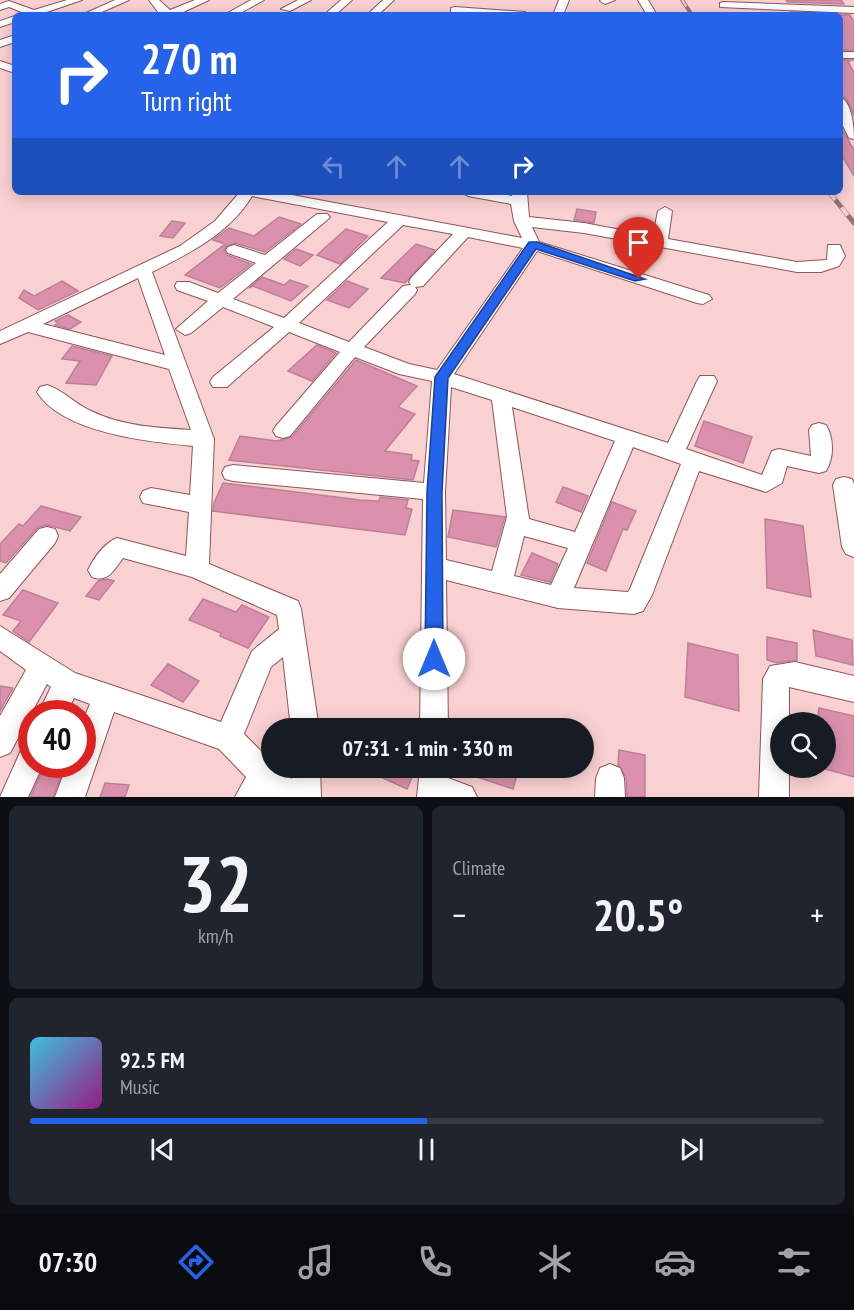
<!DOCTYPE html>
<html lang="en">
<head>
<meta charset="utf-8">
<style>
	:root { --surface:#171b24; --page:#20242c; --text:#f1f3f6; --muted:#9ea1a6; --line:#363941; --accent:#2563eb }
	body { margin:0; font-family:"PT Sans Narrow",sans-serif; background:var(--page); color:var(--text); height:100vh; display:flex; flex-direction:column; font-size:22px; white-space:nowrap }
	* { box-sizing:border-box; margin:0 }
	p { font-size:20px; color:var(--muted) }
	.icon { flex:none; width:33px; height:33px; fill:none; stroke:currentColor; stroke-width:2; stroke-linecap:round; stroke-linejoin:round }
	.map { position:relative; height:797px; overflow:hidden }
	.details { display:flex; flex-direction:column; gap:9px; padding:9px; background:#0d0f14; flex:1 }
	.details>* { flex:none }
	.top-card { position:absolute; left:12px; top:12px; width:831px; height:183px; border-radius:9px; box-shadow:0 3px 15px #0003; background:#2563eb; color:#fff; overflow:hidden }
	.tools { position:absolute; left:770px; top:712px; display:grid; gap:12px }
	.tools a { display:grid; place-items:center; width:66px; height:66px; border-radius:50%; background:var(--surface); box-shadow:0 3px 15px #0003; font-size:30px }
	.speed { position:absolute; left:18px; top:700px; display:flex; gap:12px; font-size:30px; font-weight:700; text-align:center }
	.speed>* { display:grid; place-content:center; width:78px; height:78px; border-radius:50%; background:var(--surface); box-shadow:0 3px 15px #0003; line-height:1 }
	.speed .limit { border:9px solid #d22; background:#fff; color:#111 }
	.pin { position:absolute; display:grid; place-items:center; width:51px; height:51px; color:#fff; margin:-62px -26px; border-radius:50% 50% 50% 0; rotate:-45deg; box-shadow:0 0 6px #0007 }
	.pin .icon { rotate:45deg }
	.me { position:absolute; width:66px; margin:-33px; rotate:0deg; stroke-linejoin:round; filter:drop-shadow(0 0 4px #0008) }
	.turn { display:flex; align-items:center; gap:21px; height:126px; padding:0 30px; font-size:27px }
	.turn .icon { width:78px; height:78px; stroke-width:2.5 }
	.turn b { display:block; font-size:42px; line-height:51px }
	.lanes { display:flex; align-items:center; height:57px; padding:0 30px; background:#0003; justify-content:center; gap:30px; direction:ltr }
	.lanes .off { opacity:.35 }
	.big { font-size:45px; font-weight:700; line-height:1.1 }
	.details .tile { flex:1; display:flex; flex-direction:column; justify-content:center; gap:9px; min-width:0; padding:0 21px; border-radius:9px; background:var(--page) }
	.details .dial { align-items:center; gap:0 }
	.dial b { font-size:78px; line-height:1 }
	.song { display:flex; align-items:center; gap:18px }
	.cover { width:72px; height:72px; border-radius:9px; background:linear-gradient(135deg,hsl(190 70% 55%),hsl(310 70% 35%)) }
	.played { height:6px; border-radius:3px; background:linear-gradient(90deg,var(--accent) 50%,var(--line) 50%) }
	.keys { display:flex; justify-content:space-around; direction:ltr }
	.heat { display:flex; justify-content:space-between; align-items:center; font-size:33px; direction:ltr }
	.details .tiles { flex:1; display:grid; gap:9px; grid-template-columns:1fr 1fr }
	.tile:last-child { grid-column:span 2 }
	.trip { position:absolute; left:261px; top:718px; width:333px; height:60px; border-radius:30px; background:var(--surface); box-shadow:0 3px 15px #0003; font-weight:700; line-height:60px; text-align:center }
	.tab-bar { display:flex; height:96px; justify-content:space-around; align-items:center; background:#090b0e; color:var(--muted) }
	.tab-bar .icon { width:42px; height:42px }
	.tab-bar .active { color:var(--accent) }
	.tab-bar b { font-size:27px; color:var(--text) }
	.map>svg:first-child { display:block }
	.building { fill:#db91ad; stroke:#bb8096; stroke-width:1.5 }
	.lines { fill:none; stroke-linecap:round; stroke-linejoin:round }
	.minor-casing { stroke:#8f5559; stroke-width:2 }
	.minor { fill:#fff; fill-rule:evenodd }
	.rail-far1-casing { stroke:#947375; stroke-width:4 }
	.rail-casing { stroke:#947375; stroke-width:5 }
	.rail-far1 { stroke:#fad1d2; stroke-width:2; stroke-dasharray:8; stroke-linecap:butt }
	.rail { stroke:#fad1d2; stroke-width:4; stroke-dasharray:10; stroke-linecap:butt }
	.route { fill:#2563eb; stroke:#184099; stroke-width:1.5 }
</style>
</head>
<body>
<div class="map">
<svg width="854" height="797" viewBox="0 0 854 797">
	<rect width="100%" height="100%" fill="#fad1d2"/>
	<!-- building -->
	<path class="building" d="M786,0h55l3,4 -57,-2z
		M791,12l59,3 4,7v28h-14v-35h-48z
		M840,60h14l-6,1 6,12v43l-5,-13 -9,-10z
		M840,126l14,24v26l-14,-24z
		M577,209l19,3 -2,11 -20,-3z
		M279,217l22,7 -36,28 -30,-9 -9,3 -2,5 3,4 24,9 -31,24 -35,-13 40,-31 -12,-4 16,-12 25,8z
		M172,221l13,2 -12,15 -13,-2z
		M346,229l22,7 -28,28 -23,-9z
		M416,244l19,6 -30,33 -24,-5z
		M296,249l17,6 -13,11 -16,-7z
		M262,277l22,8 6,-5 18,6 -17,15 -38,-15 -4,2z
		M62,281l16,10 -40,19 -19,-12 5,-8 10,6z
		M347,281l21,8 -19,19 -22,-8z
		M68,315l13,7 -11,7 -15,-4 3,-2 -3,-2z
		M317,345l19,8 -24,28 -24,-10z
		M72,346l40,10 -16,29 -30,-2 14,-22 -18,-2z
		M356,360l61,26 -19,21 17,7 -30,37 27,4 -1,5 8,1 -6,19 -184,-20 11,-24 37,5 15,-4z
		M704,421l48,16 -9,26 -48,-17z
		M223,483l137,17 19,1 1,-4 28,3 -2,8 6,1 -7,26 -192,-24 1,-8z
		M563,487l25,9 -7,16 -25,-10z
		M612,502l24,9 -9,19 -4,-1 -17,42 -19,-8z
		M41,506l40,11 -11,14 -22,-6 -10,2 -32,36 -6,-2v-17l19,-20 4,2z
		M453,510l52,7 -9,30 -48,-10z
		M765,519l38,7 8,71 -44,-9z
		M532,553l26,11 -8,18 -29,-7z
		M107,579l7,2 -15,19 -13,-4 12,-15z
		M23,590l35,13 -29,39 -16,-11 8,-10 -18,-6z
		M203,599l33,13 6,-7 27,12 -21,31 -28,-12 1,-3 -32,-13z
		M813,630l39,10 1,25 -37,-9z
		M767,637l30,6v17l-20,3 -10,-3z
		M688,643l50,12 1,56 -54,-14z
		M168,664l31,17 -16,21 -32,-17z
		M0,686l13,2 -13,23z
		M819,708l35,8v61l-29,-8v-46h-8z
		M619,750l26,5v42h-18l-1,-20 -8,-12z
		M45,765h20l-12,32h-23z
		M361,768h55l-9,21z
		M456,768h63l-6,21 -57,-19z
		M105,783l24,2 -4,12h-25z"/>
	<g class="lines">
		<!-- minor casing -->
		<g class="minor-casing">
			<path id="minor" d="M67,0h15l-44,15h-16l2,-2 -15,-6 -9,3v-6l9,-3 25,9z
				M115,0h14l-34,15 -11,-1z
				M149,0h10l11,10 25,-10h14l-32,15 -19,-3z
				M251,0h13l-27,15h-13z
				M298,0h13l-21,11 -9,-2z
				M341,0h11l-17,15h-11z
				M383,0h11l-16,15h-11z
				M559,0h10l-6,15h-10z
				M615,0l-10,4 -5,-3 1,-1z
				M638,0h10l9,15h-10z
				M723,2l131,5v6l-134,-6v-4z
				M455,7l70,5 5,3 -79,-3v-4z
				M15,16v6l-15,5v-6z
				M15,35v7l-15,5v-7z
				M840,52h14v6h-14z
				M0,61l15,5v7l-15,-5z
				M840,97c12,5 14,30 14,42l-5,-1 -9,-18z
				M240,192h36l246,46 -8,-17 -3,-17 -43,-8 -7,-4h31l20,4 1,-4h14l2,25 55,6 69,13 5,-25 7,-4 7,4 -4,28 129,23 30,-2 1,-15h12l5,11 -6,10 -18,6h-24l-213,-39 -52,-6 7,15 170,53 3,4 -9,5 -6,-1 -160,-52 -83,123 214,69 29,-62 3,-5h14l3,5 -31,68 76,26 10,-24 7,-2 32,7 -2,-26 3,-5 7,-2 7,2c8,13 8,33 0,46l-7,2 -32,-7 -5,17 -16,9 -67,-21 -47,124 -9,16 -9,3 -76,-6 -112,-28 2,149h-28l3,-230 -190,-18 -8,-2 -3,-6 3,-6 8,-2 191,18 8,-102 -33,-7 -44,-17 -65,79 -7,2 -7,-2 -3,-5 3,-5 64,-74 -51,-20 -62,55h-14l-3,-5 3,-5 61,-50 -51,-20 -32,26 -6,2 -9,-6 32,-28 -31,-11 -2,-4 2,-4h12l29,11 38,-30 -28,-10 -2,-3 2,-3 6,-2 31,10 52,-41h10l3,3 -3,3 -94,79 51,19 104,-96 -136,-26c-23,38 -62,57 -100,76l62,167 -5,125 89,37 3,8 18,120h-28l-8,-72 -12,10 -27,67 28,28v6h6l14,11v-11h28l1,29h-86l11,-20 -27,-28 -105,-37 -29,85h-30l12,-32h15v-42l8,-19 -16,-6 -8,16h-28l13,-27 -4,-3 -37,69 -10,4v-41l26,-46 -26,-19v-25l75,47 146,49 31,-71 27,-22 -2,-14 -85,-38 -69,-19c-9,12 -15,25 -31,19l-4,-7c6,-12 16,-27 29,-32l69,18 3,-44 -46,-9 -3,-6 3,-6 8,-3 39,7 3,-49c-43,-4 -131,-13 -156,-54l3,-5 7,-2c16,5 28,19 44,26 31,15 66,17 100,19l-22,-61 -141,-37 -28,12v-13l180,-85 35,-25zM403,225l50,9 -42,44 -2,4 2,3 -8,1 -54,56 -50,-19zM468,237l55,11 -86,122 -28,-6 -45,-17 51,-53 2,-4 -2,-3 8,-1zM138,278l27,77 -122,-31zM451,387l41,13 15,117 -15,54 -46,-11 -1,-68zM512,407l103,34 -40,91 -46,-13zM633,447l48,17 -51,125 -2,3 -54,-4zM524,536l44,12 -17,37 -37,-9z
				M844,477l8,2 2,5v73l-8,-3 -4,-7 -9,-62 3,-6z
				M47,527l8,2 3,7 -3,7 -46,55 -9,3v-27l39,-45z
				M795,662l59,14v26l-65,-15v36h-9v45h9v29h-30l4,-118 7,-13z
				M32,744v21h11l-15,32h-28l22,-49z
				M610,764l10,4 4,10 1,19h-30l1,-19 4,-10z
				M420,768h28v10l24,9 5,10h-60z"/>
		</g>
		<!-- minor -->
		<use href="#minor" class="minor"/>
		<!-- rail-far1 casing -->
		<g class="rail-far1-casing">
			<path id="rail-far1" d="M682,0l10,15"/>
		</g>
		<!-- rail casing -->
		<g class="rail-casing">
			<path id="rail" d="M829,192l25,31"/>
		</g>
		<!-- rail-far1 -->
		<use href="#rail-far1" class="rail-far1"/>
		<!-- rail -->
		<use href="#rail" class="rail"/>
	</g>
	<!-- route -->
	<path class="route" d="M529,242h8l108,37 -10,2 -99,-32 -88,129 -6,114 1,167 -3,6 -6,3 -7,-3 -2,-6 2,-167 8,-115z"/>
</svg>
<div class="tools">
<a><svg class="icon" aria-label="search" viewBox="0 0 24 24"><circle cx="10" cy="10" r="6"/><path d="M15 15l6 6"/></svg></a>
</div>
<div class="speed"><div class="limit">40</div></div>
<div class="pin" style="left:639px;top:279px;background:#d93025"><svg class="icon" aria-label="arrive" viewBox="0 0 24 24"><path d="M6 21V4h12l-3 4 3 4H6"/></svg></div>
<svg class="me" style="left:434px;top:659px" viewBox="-20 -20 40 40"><circle r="19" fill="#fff"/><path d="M0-13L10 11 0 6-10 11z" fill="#2563eb"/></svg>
<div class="trip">07:31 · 1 min · 330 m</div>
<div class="top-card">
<div class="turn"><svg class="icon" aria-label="right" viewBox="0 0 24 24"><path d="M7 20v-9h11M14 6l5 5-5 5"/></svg><div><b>270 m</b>Turn right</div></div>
<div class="lanes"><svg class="icon off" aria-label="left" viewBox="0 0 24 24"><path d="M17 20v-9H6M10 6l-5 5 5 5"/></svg><svg class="icon off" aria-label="ahead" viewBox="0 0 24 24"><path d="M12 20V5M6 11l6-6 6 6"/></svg><svg class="icon off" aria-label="ahead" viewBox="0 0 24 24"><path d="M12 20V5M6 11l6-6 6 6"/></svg><svg class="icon" aria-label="right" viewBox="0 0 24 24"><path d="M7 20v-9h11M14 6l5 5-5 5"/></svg></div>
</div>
</div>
<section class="details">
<div class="tiles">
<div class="tile dial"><b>32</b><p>km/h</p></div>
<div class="tile"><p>Climate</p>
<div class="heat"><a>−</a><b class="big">20.5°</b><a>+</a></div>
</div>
<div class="tile">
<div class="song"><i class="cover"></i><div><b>92.5 FM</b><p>Music</p></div></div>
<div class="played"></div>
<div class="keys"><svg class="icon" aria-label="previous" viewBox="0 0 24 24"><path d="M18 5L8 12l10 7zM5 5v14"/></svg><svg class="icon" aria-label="pause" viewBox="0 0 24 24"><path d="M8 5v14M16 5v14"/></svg><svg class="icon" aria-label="next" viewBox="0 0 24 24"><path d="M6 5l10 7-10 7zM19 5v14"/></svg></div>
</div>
</div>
</section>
<nav class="tab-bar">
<b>07:30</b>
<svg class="icon active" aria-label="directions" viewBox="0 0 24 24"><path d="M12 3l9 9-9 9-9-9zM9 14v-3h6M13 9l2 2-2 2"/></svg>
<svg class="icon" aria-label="music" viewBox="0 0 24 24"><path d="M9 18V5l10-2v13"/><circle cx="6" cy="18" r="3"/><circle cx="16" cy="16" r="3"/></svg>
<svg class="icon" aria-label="phone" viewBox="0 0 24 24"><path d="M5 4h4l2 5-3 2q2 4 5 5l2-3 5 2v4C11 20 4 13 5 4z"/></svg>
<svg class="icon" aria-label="climate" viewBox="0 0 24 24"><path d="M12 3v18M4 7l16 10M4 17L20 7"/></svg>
<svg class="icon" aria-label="car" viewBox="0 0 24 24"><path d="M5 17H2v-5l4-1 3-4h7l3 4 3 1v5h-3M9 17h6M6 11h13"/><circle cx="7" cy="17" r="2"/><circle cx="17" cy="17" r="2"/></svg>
<svg class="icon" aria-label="filters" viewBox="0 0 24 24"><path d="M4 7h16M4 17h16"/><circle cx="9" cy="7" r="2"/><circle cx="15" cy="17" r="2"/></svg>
</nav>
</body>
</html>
